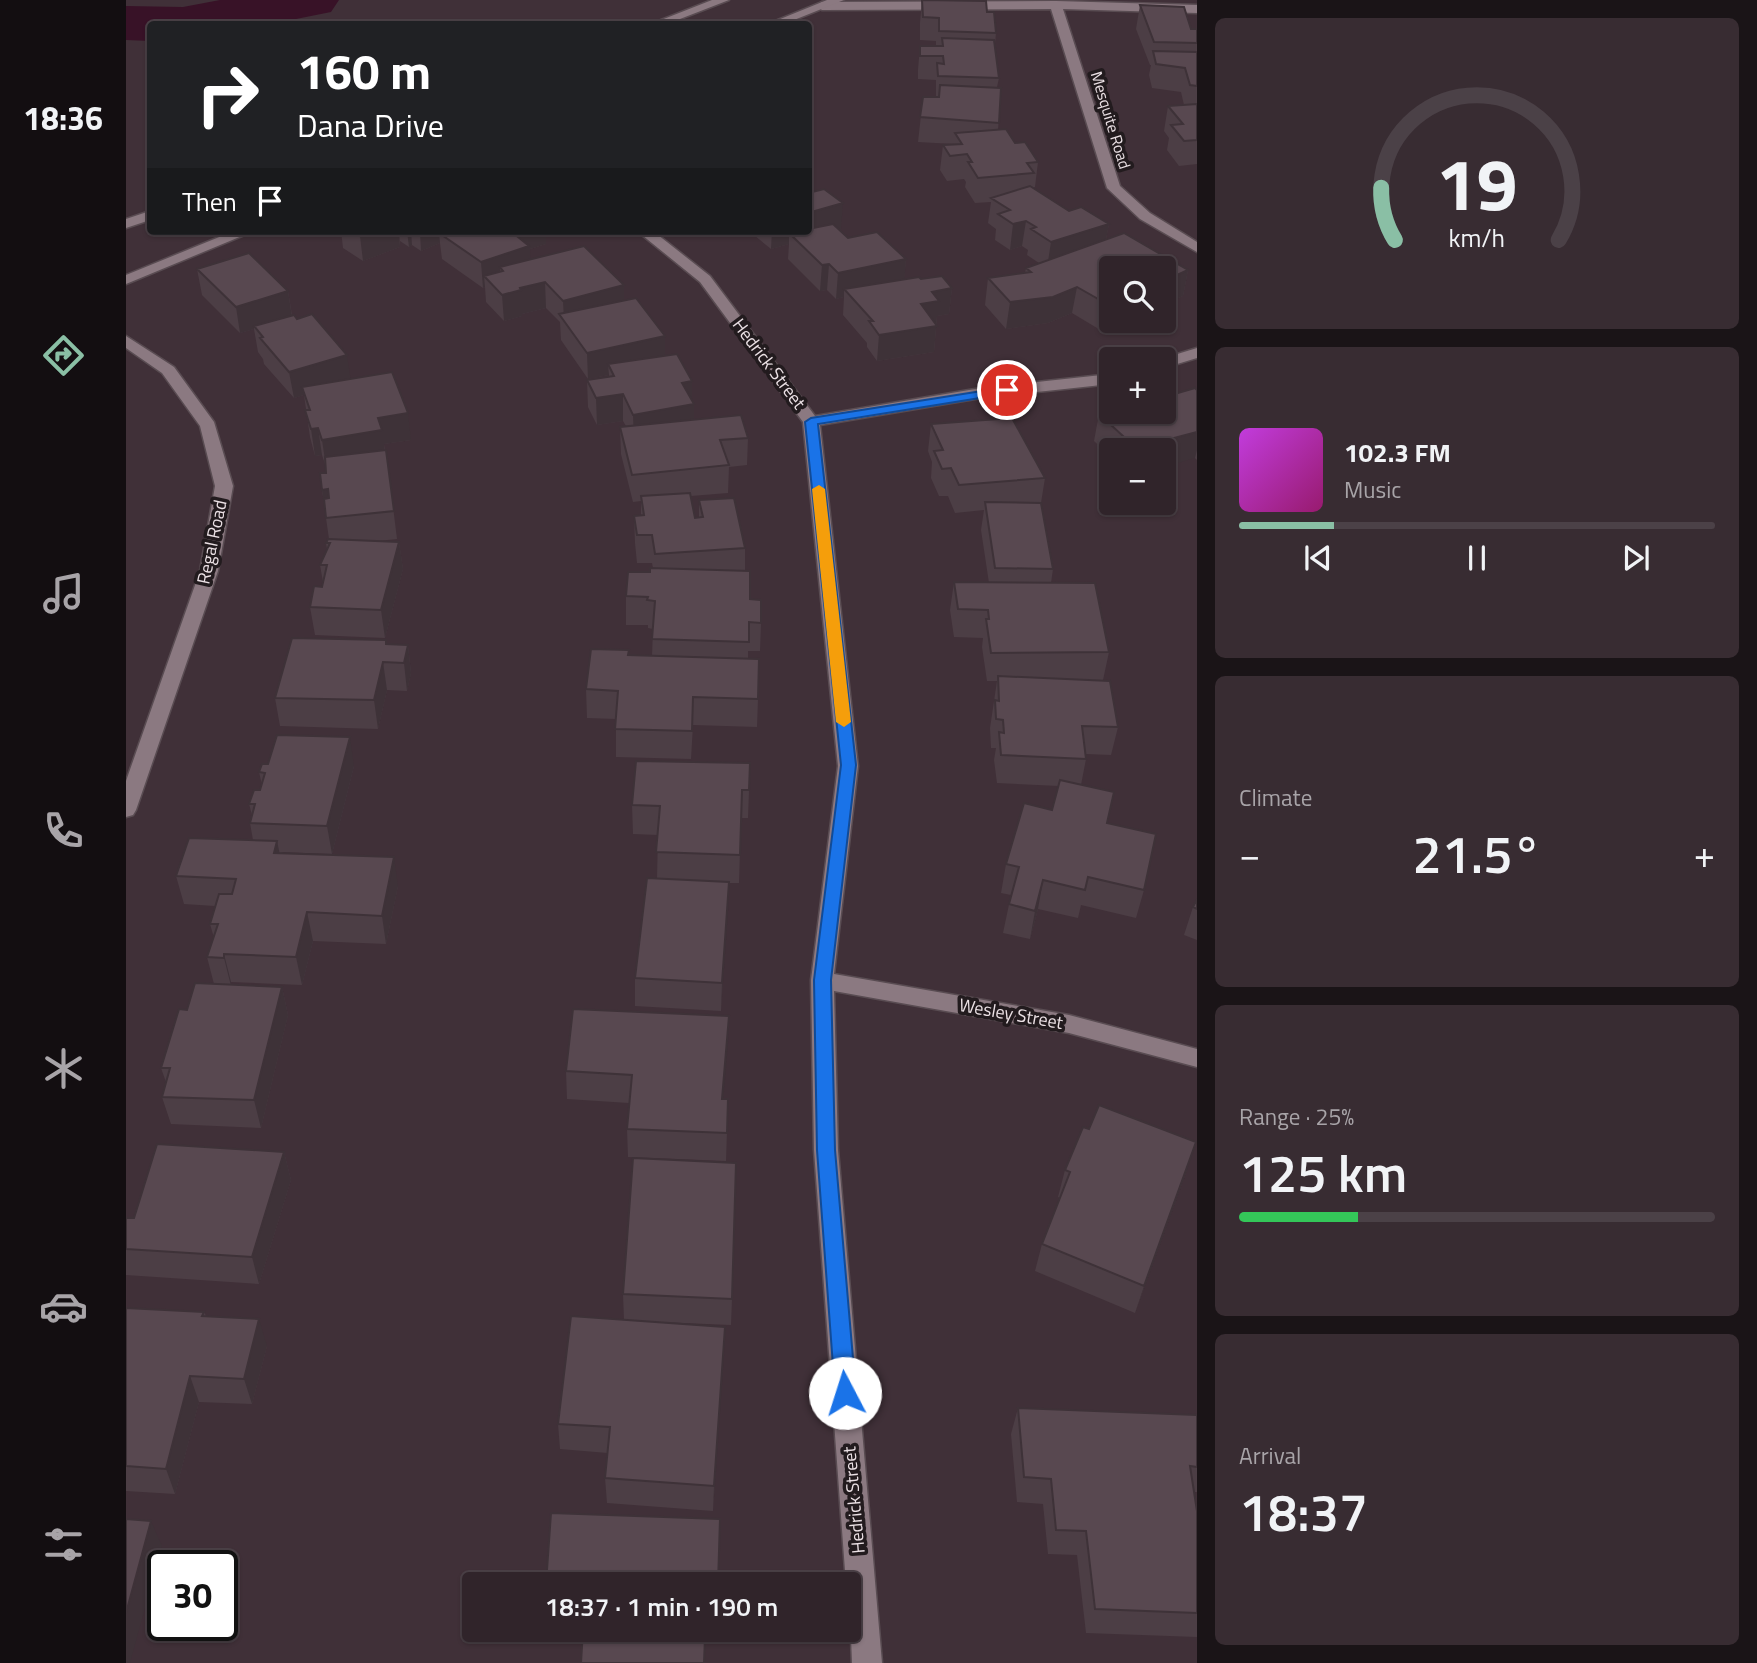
<!DOCTYPE html>
<html lang="en">
<head>
<meta charset="utf-8">
<style>
	:root { --surface:#30242a; --page:#382c32; --text:#f1f3f6; --muted:#a8a4a8; --line:#4b4147; --accent:#8abfa5 }
	body { margin:0; font-family:"Titillium Web",sans-serif; background:var(--page); color:var(--text); height:100vh; display:flex; flex-direction:column; font-size:26px; white-space:nowrap }
	* { box-sizing:border-box; margin:0 }
	p { font-size:23px; color:var(--muted) }
	.icon { flex:none; width:38px; height:38px; fill:none; stroke:currentColor; stroke-width:2; stroke-linecap:round; stroke-linejoin:round }
	.map { position:relative; flex:1; overflow:hidden }
	.details { display:flex; flex-direction:column; gap:18px; padding:18px; background:#1a1417; width:560px }
	.details>* { flex:none }
	.top-card { position:absolute; left:21px; top:21px; width:665px; height:214px; border-radius:7px; box-shadow:0 2px 5px #0004,0 0 0 2px var(--line); background:#202124; color:#fff; overflow:hidden }
	.buttons { position:absolute; left:973px; top:256px; display:grid; gap:14px }
	.buttons a { display:grid; place-items:center; width:77px; height:77px; border-radius:7px; background:var(--surface); box-shadow:0 2px 5px #0004,0 0 0 2px var(--line); font-size:35px }
	.speed { position:absolute; left:21px; top:1550px; display:flex; gap:14px; font-size:35px; font-weight:700; text-align:center }
	.speed>* { display:grid; place-content:center; width:91px; height:91px; border-radius:50%; background:var(--surface); box-shadow:0 2px 5px #0004,0 0 0 2px var(--line); line-height:1 }
	.speed .limit { border:4px solid #111; border-radius:10px; background:#fff; color:#111 }
	.pin { position:absolute; display:grid; place-items:center; width:60px; height:60px; color:#fff; margin:-30px; border:4px solid #fff; border-radius:50%; box-shadow:0 2px 7px #0007 }
	.me { position:absolute; width:77px; margin:-38px; rotate:355deg; stroke-linejoin:round; filter:drop-shadow(0 0 5px #0008) }
	.turn { display:flex; align-items:center; gap:24px; height:147px; padding:0 35px; font-size:32px }
	.turn .icon { width:91px; height:91px; stroke-width:2.5 }
	.turn b { display:block; font-size:49px; line-height:60px }
	.then { display:flex; align-items:center; height:66px; padding:0 35px; background:#0003; gap:14px; font-size:26px }
	.big { font-size:52px; font-weight:600; line-height:1.1 }
	.details .tile { flex:1; display:flex; flex-direction:column; justify-content:center; gap:10px; min-width:0; padding:0 24px; border-radius:10px; background:var(--page) }
	.details .dial { align-items:center; gap:0 }
	.dial svg { height:182px; overflow:visible; fill:none; stroke:var(--line); stroke-width:7; stroke-linecap:round; text-anchor:middle }
	.dial text { fill:var(--text); stroke:none }
	.song { display:flex; align-items:center; gap:21px }
	.cover { width:84px; height:84px; border-radius:10px; background:linear-gradient(135deg,hsl(290 70% 55%),hsl(320 70% 35%)) }
	.played { height:7px; border-radius:4px; background:linear-gradient(90deg,var(--accent) 20%,var(--line) 20%) }
	.keys { display:flex; justify-content:space-around; direction:ltr }
	.heat { display:flex; justify-content:space-between; align-items:center; font-size:38px; direction:ltr }
	.charge { height:10px; border-radius:5px; background:linear-gradient(90deg,#34c759 25%,var(--line) 0) }
	.trip { position:absolute; left:336px; top:1572px; width:399px; height:70px; border-radius:7px; background:var(--surface); box-shadow:0 2px 5px #0004,0 0 0 2px var(--line); font-weight:600; line-height:70px; text-align:center }
	main { display:flex; flex:1; min-height:0 }
	.dock { display:flex; flex-direction:column; width:126px; justify-content:space-around; align-items:center; background:#130e11; color:var(--muted) }
	.dock .icon { width:49px; height:49px }
	.dock .selected { color:var(--accent) }
	.dock b { font-size:32px; color:var(--text) }
	.map>svg:first-child { display:block }
	.lines { fill:none; stroke-linecap:round; stroke-linejoin:round }
	.river { fill:#381227; fill-rule:evenodd }
	.street-casing { stroke:#594c52; stroke-width:3 }
	.secondary-casing { stroke:#594c52; stroke-width:3 }
	.street { fill:#8b7981; fill-rule:evenodd }
	.secondary { fill:#8b7981; fill-rule:evenodd }
	.wall { fill:#4c3e45 }
	.shaded-wall { fill:#3e3238 }
	.building { fill:#584850; stroke:#3e3238; stroke-width:2 }
	.route { fill:#1a73e8; stroke:#114b97; stroke-width:2 }
	.slow { fill:#f59e0b }
	.labels { text-anchor:middle; stroke-width:7; stroke-linejoin:round; paint-order:stroke }
	.far-street-label { font-size:16px; fill:#ebe1e5; stroke:#221b1e }
	.street-label { font-size:18px; fill:#ebe1e5; stroke:#221b1e }
</style>
</head>
<body>
<main>
<nav class="dock">
<b>18:36</b>
<svg class="icon selected" aria-label="directions" viewBox="0 0 24 24"><path d="M12 3l9 9-9 9-9-9zM9 14v-3h6M13 9l2 2-2 2"/></svg>
<svg class="icon" aria-label="music" viewBox="0 0 24 24"><path d="M9 18V5l10-2v13"/><circle cx="6" cy="18" r="3"/><circle cx="16" cy="16" r="3"/></svg>
<svg class="icon" aria-label="phone" viewBox="0 0 24 24"><path d="M5 4h4l2 5-3 2q2 4 5 5l2-3 5 2v4C11 20 4 13 5 4z"/></svg>
<svg class="icon" aria-label="climate" viewBox="0 0 24 24"><path d="M12 3v18M4 7l16 10M4 17L20 7"/></svg>
<svg class="icon" aria-label="car" viewBox="0 0 24 24"><path d="M5 17H2v-5l4-1 3-4h7l3 4 3 1v5h-3M9 17h6M6 11h13"/><circle cx="7" cy="17" r="2"/><circle cx="17" cy="17" r="2"/></svg>
<svg class="icon" aria-label="filters" viewBox="0 0 24 24"><path d="M4 7h16M4 17h16"/><circle cx="9" cy="7" r="2"/><circle cx="15" cy="17" r="2"/></svg>
</nav>
<div class="map">
<svg width="1071" height="1663" viewBox="0 0 1071 1663">
	<rect width="100%" height="100%" fill="#403038"/>
	<g class="lines">
		<!-- river -->
		<path class="river" d="M94,0h119l-8,12 -60,12h-121v17l-24,-1v-34l57,1z"/>
		<!-- street casing -->
		<g class="street-casing">
			<path id="street" d="M930,1l141,4v8l-134,-4 57,177 30,27 47,29v10l-57,-33 -33,-31 -56,-179 -229,1 -6,-4 6,-4z
				M511,231h16l57,45 105,140 166,-28 130,-14v10l-130,14 -161,27 38,341 -24,208 235,41 128,34v18l-128,-34 -235,-42 4,159 44,513h-30l-3,-79h-3l-32,-434 -3,-170 27,-214 -35,-344 -103,-140z
				M0,336l48,31 40,55 19,64 -15,85 -82,239 -3,5 -7,2v-36l74,-210 15,-85 -15,-60 -38,-53 -36,-25z
				M1071,348v10l-33,10v-9h-3z"/>
		</g>
		<!-- secondary casing -->
		<g class="secondary-casing">
			<path id="secondary" d="M586,0h17l-62,24h-16z
				M701,0h17l-60,24h-16z
				M24,211v9l-24,8v-9z
				M108,231h20l-128,53v-9z"/>
		</g>
		<!-- street -->
		<use href="#street" class="street"/>
		<!-- secondary -->
		<use href="#secondary" class="secondary"/>
	</g>
	<!-- wall -->
	<path class="wall" d="M796,0l64,1 1,11h7l2,21 -1,11 4,34 -2,9 4,1 -3,42 8,-1 9,14 10,-1 13,20 -3,25 -3,1 37,23 12,-4 28,17 -3,15 18,-6 64,37 -5,26 -19,8v-36h-53v52h16l-25,11 -30,-18 -24,10 -42,6 -21,-24 3,-27 37,-5 1,-5 13,-5 -12,-8 1,-5 -6,-4 -12,4 -15,-10 1,-11 -8,-6 3,-21 -16,1 -10,-16 1,-5 -2,-3 -17,2 -7,-11 3,-25 11,-1 -36,-2 5,-45h13v-17l-18,-1v-9l2,-24h16v-5l-16,-1v-17z
		M1014,5l51,24h6v135l-18,2 -12,-16 2,-12 -5,-7 4,-25 16,-1 -3,-13 -29,-4 -3,-13 2,-10h-1l-14,-36z
		M715,229l-2,1 9,8 58,21 -2,20h17l31,9 -3,26 -12,2 -3,36 -57,9 -10,-14v-4l-24,-28 1,-18 -8,2 -9,-9 -7,1 -32,-32 1,-15 -18,5 -22,-18h59z
		M215,231h205v13l-16,5v10l94,26v15l41,36v20l27,25v19l2,20 54,18 -1,27 -18,2 -1,26 -37,3 4,22 4,-1v-17l46,48v23l5,28 11,24 -1,28h-12v8l10,40 -1,28 -64,-2 -2,34 -75,-2v-38l-29,-1 -1,-29 43,-34 23,1 1,-27 -5,-1v-3h-22v-29l27,-28 -1,-5h-15l-2,-20 -1,-27 7,-1v-14l-8,1 -12,-48 -1,-27 6,-1 -3,-5 -26,4 -9,-18 -1,-27 22,-3v-2l-21,4 -27,-39 -1,-18 -14,-14 -24,6v2l-18,5 -18,-19 -1,-15 -2,1 -41,-29 -2,-16 -19,8 -9,-6 -3,2 -9,-6v6l-37,14 -20,-13z
		M71,269l91,22 4,24 59,64 60,61 -27,4 1,7 1,-1 11,89 -19,2 21,1 4,27 -18,69 -70,-3 -5,-28 12,-20 1,-5 -3,-17 7,-16 -1,-6 3,-4 -7,-49 4,-17v-6l-4,-12 -7,1 -5,-19 -6,-42 -10,3 -30,-34 -1,-5 -5,-7 -4,-23 -14,4 -38,-38z
		M1071,390v70l-2,-2 -31,-8h-53v7l-17,-16 5,-27z
		M805,424l114,54 -4,25 12,66 -2,14 58,69 -6,28 15,47 -7,28 -25,-1v5l-5,26 26,38 37,67 -8,28 -55,-13 -3,13 -40,-9 -8,30 -27,-6 8,-38 -10,-2 5,-29 46,-54 7,-24 -62,-3 -3,-23 2,-12h-5l-1,-20 7,-47h-10l-5,-34 1,-9 -29,-1 -4,-27 4,-28 35,1 -8,-53 3,-20 -29,3 -7,-17h-9l-8,-18 1,-16 -4,-11z
		M260,640l1,4 21,1 3,28 -4,18 -20,-1 -9,39 -98,-3 -5,-28z
		M624,763l-2,55h-7l-2,65h-10l-8,128 -86,-5v-28l22,-100 1,-43 -25,-1 -1,-29z
		M228,766l-22,88 -52,-2 118,34 -12,58 -73,-3 -11,44 -71,-3v2l51,3 6,28 -27,113 -90,-4 -9,-27 4,-15 -5,-14 26,-58 27,-26 -7,-27 7,-19 -4,-14 5,-18 -31,-2 -8,-28 77,-36 -3,-17 2,-8 -3,-11 11,-14 2,-5 -3,-13z
		M1071,899v41l-13,-5 9,-28z
		M603,1016l-6,83h5l-2,62 -98,-4 -1,-28 2,-26 -62,-4 -1,-28z
		M158,1152l7,28 -32,104 -133,-9v-57h8z
		M939,1170h122l-52,143 -100,-42 7,-27 18,-46 -2,-1z
		M497,1294l109,5 -1,26 -72,-3 66,5 -12,184 -106,-8 -2,-25 3,-25 -48,-4 -2,-25 66,-104z
		M0,1308l78,4 2,4 61,30 -15,58 -53,-2 -24,92 -49,-3z
		M892,1408l179,7v77h-3l3,19v126l-111,-4 -9,-78 -29,-1 -5,-50 -26,-2 -6,-68z"/>
	<!-- shaded-wall -->
	<path class="shaded-wall" d="M717,203l-2,26 -43,12 -9,-8v11l-18,5 1,-18h36v-18z
		M900,221l-4,25 -12,4 3,-26z
		M983,224l-5,26 -57,18 4,-26z
		M246,231h27l1,16 -37,14 -3,-25z
		M281,231h4l1,14 -3,2z
		M294,231h24l-5,2 1,10 -19,8z
		M388,231h32v13l-16,5 1,22h-28l-3,-4 1,15 -17,-6 1,11 -2,1 -2,-26z
		M780,259l-2,26 -60,4v8l-8,2 2,-26z
		M703,264l-2,26 -7,1 2,-26z
		M1062,270l-5,26 -19,8v-23z
		M419,282l1,26 -24,6v2l-18,5 -2,-26 18,-7z
		M498,285v26l-60,9 -1,-19z
		M951,287l-5,26 -24,10 -42,6 4,-27z
		M826,288l-3,26 -12,2 -3,36 -57,9 2,-26 53,-43z
		M162,291l4,26 -38,9v3l-14,4 -4,-26z
		M985,303v17h16l-25,11 5,-27z
		M539,336v27l-57,1 1,11 -21,4 -1,-26z
		M221,355l4,27 -49,5 2,8 -10,3 -5,-26z
		M566,381v24l2,-1v27l-60,11 -1,-27 49,-32z
		M497,394v27l-26,4 -1,-27z
		M282,413l3,27 -27,4 1,13 -59,10 -4,-27 56,-22z
		M192,428l4,27 -7,1 -4,-27z
		M1071,432v18l-2,8 -31,9v-17h-28v-2z
		M202,489l4,28 -6,1 -4,-28z
		M273,542l4,27 -18,69 -4,-28z
		M282,645l3,28 -4,18 -3,-28z
		M257,662l4,28 -9,39 -4,-29z
		M224,737l4,29 -22,88 -5,-28z
		M151,841l6,28 -9,-16z
		M268,857l4,29 -12,58 -4,-28z
		M917,880l-5,29 -8,30 5,-28z
		M603,882l-1,29 -7,100 1,-28z
		M181,912l6,29 -11,44 -6,-28z
		M98,954l7,28v4l-7,-28z
		M156,987l6,28 -27,113 -7,-28z
		M603,1016l-1,28 -7,83 1,-28z
		M1070,1142l-9,28 -52,143 9,-27z
		M158,1152l7,28 -32,104 -7,-27z
		M133,1319l8,27 -15,58 -8,-25z
		M599,1327l-1,26 -11,158 1,-25z
		M64,1376l9,26 -24,92 -9,-25z
		M25,1521l11,25 -32,117h-4v-50z"/>
	<!-- building -->
	<path class="building" d="M796,0l64,1 1,11h7l2,21 -57,-2v-13l-16,-1z
		M1014,5l44,2 7,22h6v14l-43,-1z
		M816,38l52,2 5,38 -61,-2 -1,-13 7,1 -1,-8h-23v-10h23z
		M1027,51l44,1v34l-7,-1 -5,-17 -29,-4z
		M814,85l61,3 -2,35 -79,-6 3,-20h16z
		M1071,104v36l-13,1 -13,-16 12,-1 -15,-18z
		M880,129l9,14 10,-1 13,20 -11,1 7,10 -56,5 -10,-16h4l-5,-8 -17,2 -7,-11 19,-1 -7,-11z
		M904,186l39,25 12,-4 28,17 -58,18 -20,-13 5,-2 -10,-6 -13,3 -15,-10 12,-4 -19,-12z
		M698,189l19,14 -35,10v-20z
		M707,224l15,14 29,-6 29,27 -68,14 -9,-9 -7,1 -33,-32 9,-2h10v-2z
		M227,231h19l-12,5z
		M318,231h73l5,4 -4,2 11,9 -48,16 -42,-29z
		M998,233l64,37 -24,11v-13h-53v35l-4,1 -30,-17 -24,10 -43,5 -22,-24 43,-6 -5,-4z
		M458,246l40,39 -61,16 -18,-19 -25,6 1,2 -19,5 -18,-19 19,-5 -3,-4z
		M123,253l39,38 -52,16 -39,-38z
		M816,276l10,12 -20,4 7,9 -18,3 16,22 -58,9 -10,-14h4l-29,-32 75,-12 2,2z
		M510,298l29,38 -78,17 -28,-39z
		M186,314l35,41 -58,17 -29,-34 3,-1 -9,-11 40,-11 3,4z
		M551,354l15,27 -10,2 12,21 -61,11 -10,-21 -27,4 -9,-18 27,-4 -6,-12z
		M266,372l16,41 -30,5 4,12 -60,10 -4,-12 -7,1 -6,-19h5l-8,-23z
		M1069,388l2,2v42l-61,16 -37,-34 12,-3h53v-14z
		M615,415l7,23 -28,2 9,25 -97,10 -12,-48z
		M886,418l33,60 -86,7 -8,-17 -9,1 -8,-18 9,-1 -12,-26z
		M260,450l8,61 -68,7 -2,-19 5,-1 -1,-9 -6,1 -2,-17h6l-1,-16z
		M564,493l5,25 8,-1 -4,-17 35,-2 11,50 -90,6 -3,-19h-15l-3,-19 10,-1 -3,-19z
		M859,502l56,1 12,66 -58,-1z
		M202,539l71,3 -18,68 -71,-3 4,-21 8,1 5,-22h-7l10,-22h-4z
		M524,568l100,3v28l11,1v23l-12,-1v20l-97,-3 3,-38 -8,-1 1,-3 -22,-1 2,-24h22z
		M828,582l141,1 14,69 -118,1 -5,-34h3l-1,-9 -30,-1z
		M166,638l94,2v4l22,1 -4,18 -21,-1 -9,38 -99,-2z
		M465,649l38,1 -1,5 131,4 -1,40 -65,-2 -1,34 -77,-2 3,-38 -32,-2z
		M872,676l112,5 8,46 -36,-1 4,33 -85,-4 -2,-23 5,1 -1,-13 -7,-1 -1,-19 4,1z
		M151,735l73,2 -23,89 -77,-3 5,-19h-6l5,-14h6l5,-17 -6,-1 3,-8h6z
		M510,761l114,2 -1,27h-7l-2,65 -84,-3 4,-46 -28,-1z
		M934,780l54,12 -7,31 49,11 -12,56 -56,-13 -3,13 -42,-10 -8,31 -26,-7 10,-37 -13,-3 18,-61 28,7z
		M63,838l88,3 -3,12 120,4 -12,59 -75,-4 -11,45 -72,-3v4l-17,-1 11,-33h-8l9,-30h13l4,-15 -60,-3z
		M521,878l82,4 -7,101 -87,-5z
		M1071,899v10l-4,-2z
		M69,983l87,4 -28,113 -92,-3 8,-29h-9l18,-59 8,1z
		M447,1009l156,7 -7,83h6l-1,34 -100,-4 5,-54 -66,-4z
		M973,1105l97,37 -52,144 -102,-42 28,-72 -5,-2 18,-43 6,2z
		M31,1144l127,8 -32,105 -126,-8v-31h8z
		M507,1158l103,5 -4,136 -109,-5z
		M0,1308l78,4 -2,4 57,3 -15,60 -54,-3 -24,93 -40,-3z
		M445,1316l154,11 -11,159 -109,-8 5,-51 -52,-3z
		M892,1408l179,7v52l-7,-1 7,45v102l-102,-4 -9,-78 -30,-1 -5,-51 -27,-2z
		M425,1513l169,6 -2,65h-172z
		M0,1519l25,2 -25,92z
		M457,1629h118v8h4l-1,26h-123z"/>
	<!-- route -->
	<path class="route" d="M881,387l6,3 -2,3 -193,31 38,341 -25,215 4,170 21,243 -3,7 -8,2 -7,-2 -3,-7 -18,-243 -3,-170 27,-215 -36,-343 6,-4z"/>
	<!-- slow -->
	<path class="slow" d="M693,485l6,4 26,233 -7,5 -8,-5 -24,-233z"/>
	<g class="labels">
		<!-- far-street labels -->
		<g class="far-street-label">
			<text transform="translate(985 120) rotate(73)" y="6">Mesquite Road</text>
		</g>
		<!-- street labels -->
		<g class="street-label">
			<text transform="translate(643 364) rotate(53)" y="6">Hedrick Street</text>
			<text transform="translate(86 542) rotate(-78)" y="6">Regal Road</text>
			<text transform="translate(885 1014) rotate(10)" y="6">Wesley Street</text>
			<text transform="translate(728 1500) rotate(-95)" y="6">Hedrick Street</text>
		</g>
	</g>
</svg>
<div class="buttons">
<a><svg class="icon" aria-label="search" viewBox="0 0 24 24"><circle cx="10" cy="10" r="6"/><path d="M15 15l6 6"/></svg></a>
<a>+</a>
<a>−</a>
</div>
<div class="speed"><div class="limit">30</div></div>
<div class="pin" style="left:881px;top:390px;background:#d93025"><svg class="icon" aria-label="arrive" viewBox="0 0 24 24"><path d="M6 21V4h12l-3 4 3 4H6"/></svg></div>
<svg class="me" style="left:719px;top:1393px" viewBox="-20 -20 40 40"><circle r="19" fill="#fff"/><path d="M0-13L10 11 0 6-10 11z" fill="#1a73e8"/></svg>
<div class="trip">18:37 · 1 min · 190 m</div>
<div class="top-card">
<div class="turn"><svg class="icon" aria-label="right" viewBox="0 0 24 24"><path d="M7 20v-9h11M14 6l5 5-5 5"/></svg><div><b>160 m</b>Dana Drive</div></div>
<div class="then">Then<svg class="icon" aria-label="arrive" viewBox="0 0 24 24"><path d="M6 21V4h12l-3 4 3 4H6"/></svg></div>
</div>
</div>
<section class="details">
<div class="tile dial"><svg viewBox="0 0 100 80">
<path d="M14 69A42 42 0 1 1 86 69"/>
<path d="M14 69A42 42 0 0 1 8 46" stroke="#8abfa5"/>
<text x="50" y="56" font-size="32" font-weight="700">19</text>
<text x="50" y="72" font-size="11">km/h</text>
</svg></div>
<div class="tile">
<div class="song"><i class="cover"></i><div><b>102.3 FM</b><p>Music</p></div></div>
<div class="played"></div>
<div class="keys"><svg class="icon" aria-label="previous" viewBox="0 0 24 24"><path d="M18 5L8 12l10 7zM5 5v14"/></svg><svg class="icon" aria-label="pause" viewBox="0 0 24 24"><path d="M8 5v14M16 5v14"/></svg><svg class="icon" aria-label="next" viewBox="0 0 24 24"><path d="M6 5l10 7-10 7zM19 5v14"/></svg></div>
</div>
<div class="tile"><p>Climate</p>
<div class="heat"><a>−</a><b class="big">21.5°</b><a>+</a></div>
</div>
<div class="tile"><p>Range · 25%</p><b class="big">125 km</b><div class="charge"></div></div>
<div class="tile"><p>Arrival</p><b class="big">18:37</b></div>
</section>
</main>
</body>
</html>
